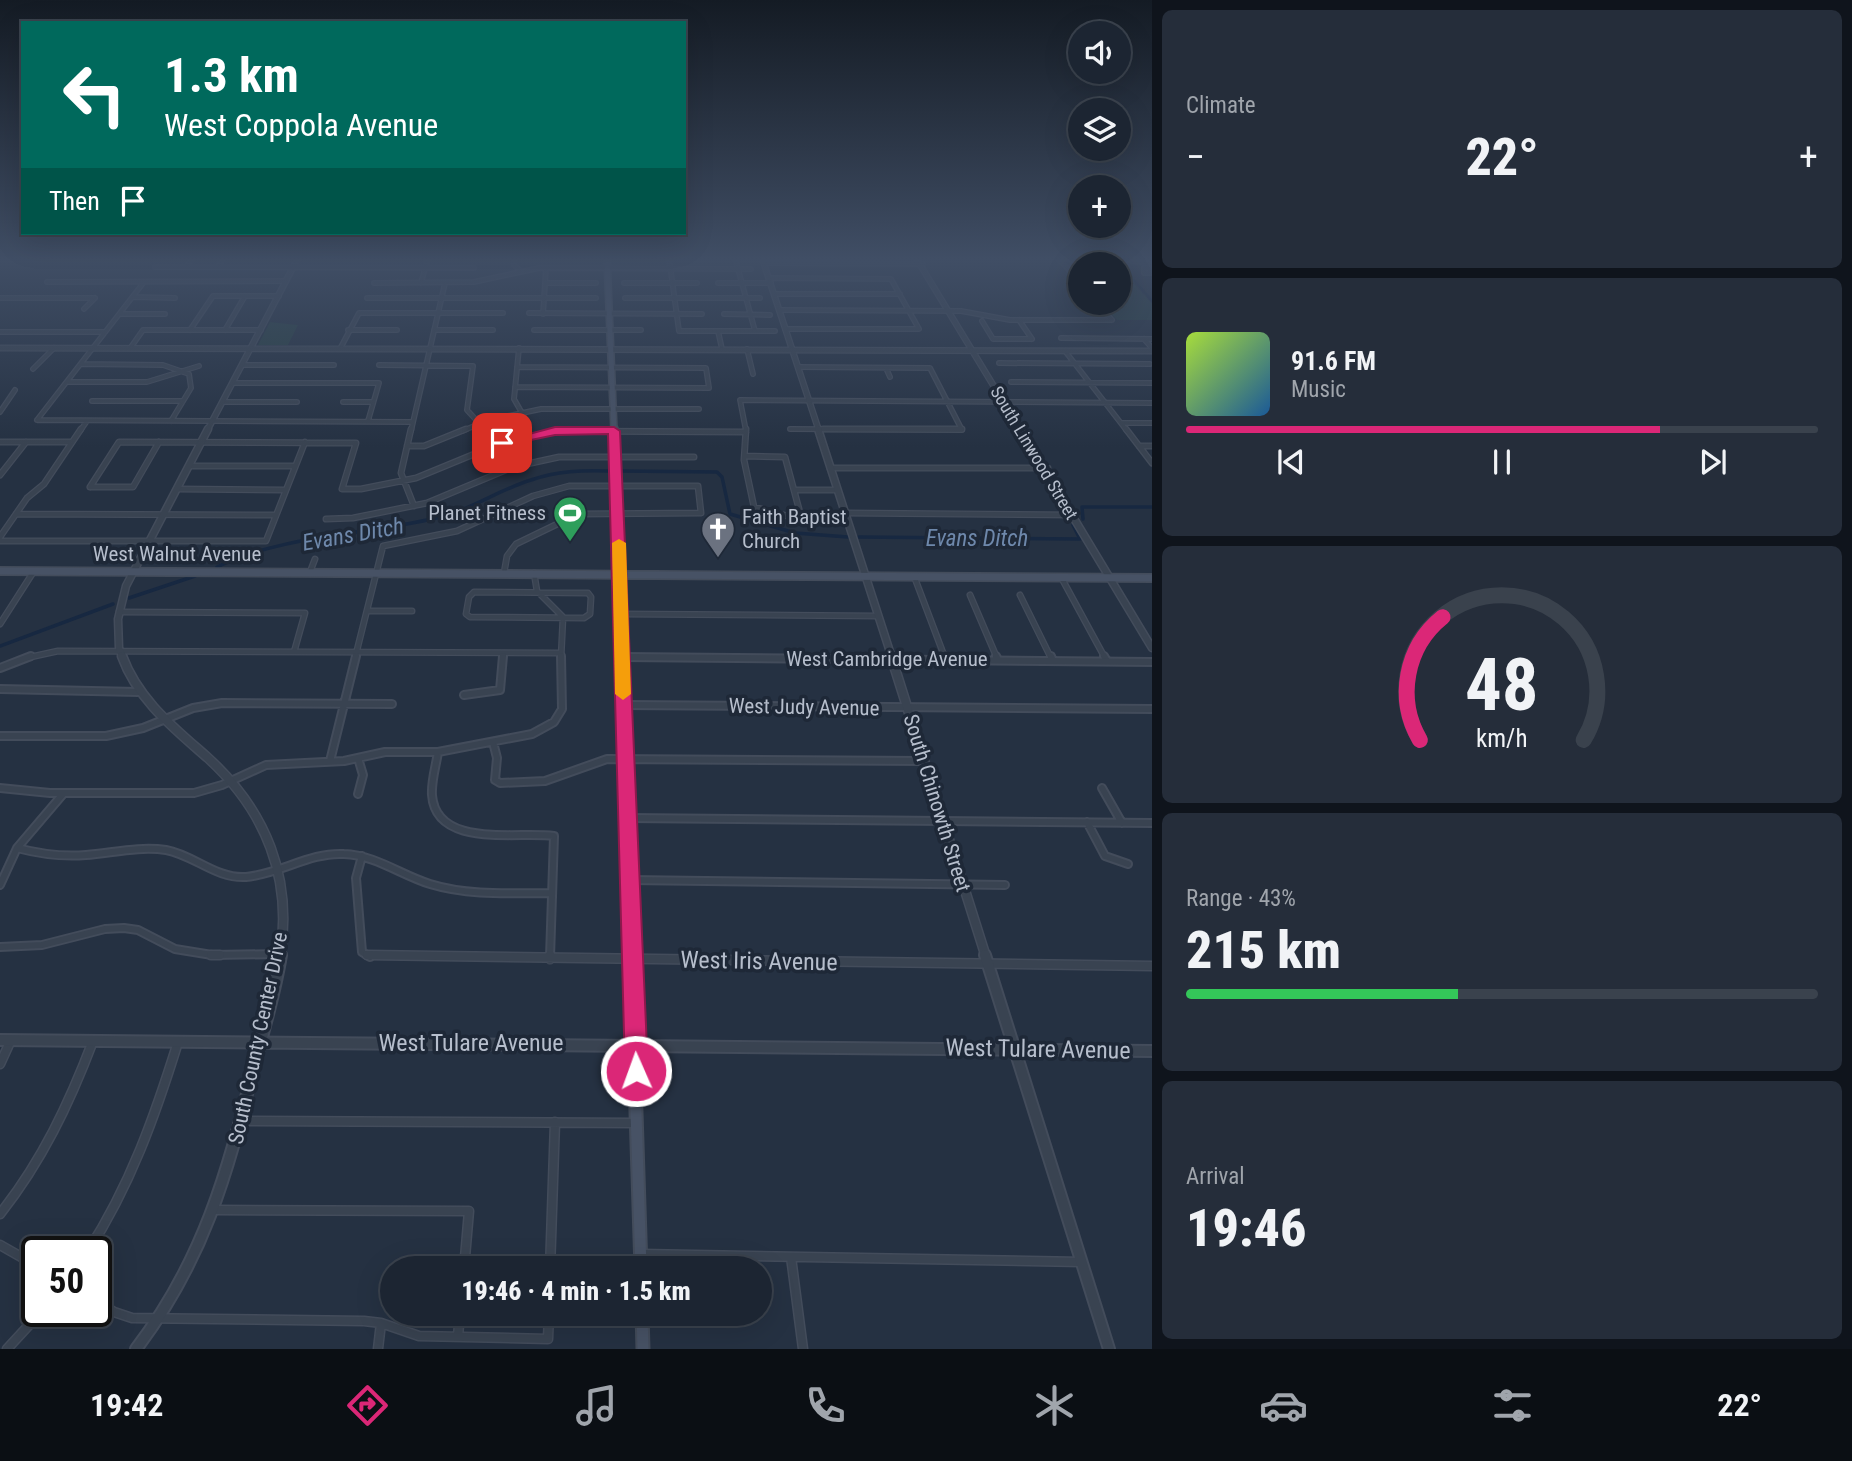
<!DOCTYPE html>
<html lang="en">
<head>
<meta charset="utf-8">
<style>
	:root { --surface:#1c2532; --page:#252d3a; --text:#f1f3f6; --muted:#a0a5ac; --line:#3a424d; --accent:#db2777 }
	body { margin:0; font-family:"Roboto Condensed",sans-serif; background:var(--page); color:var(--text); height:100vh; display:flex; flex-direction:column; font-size:26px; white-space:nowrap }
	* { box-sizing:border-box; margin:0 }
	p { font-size:23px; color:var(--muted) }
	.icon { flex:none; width:38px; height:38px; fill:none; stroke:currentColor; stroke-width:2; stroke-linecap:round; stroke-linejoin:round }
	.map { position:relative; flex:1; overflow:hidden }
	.sheet { display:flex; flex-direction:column; gap:10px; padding:10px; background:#0f141c; width:700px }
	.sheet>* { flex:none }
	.hud { position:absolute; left:21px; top:21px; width:665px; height:214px; border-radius:0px; box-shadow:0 7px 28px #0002,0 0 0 2px var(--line); background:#00695c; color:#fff; overflow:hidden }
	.buttons { position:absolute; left:1068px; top:21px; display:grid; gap:14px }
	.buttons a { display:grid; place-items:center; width:63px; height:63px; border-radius:50%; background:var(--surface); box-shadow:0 7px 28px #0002,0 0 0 2px var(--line); font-size:35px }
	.speed { position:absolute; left:21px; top:1236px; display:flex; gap:14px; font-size:35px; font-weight:700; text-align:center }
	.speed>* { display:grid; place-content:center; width:91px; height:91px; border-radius:50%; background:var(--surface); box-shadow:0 7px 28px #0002,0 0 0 2px var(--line); line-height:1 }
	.speed .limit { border:4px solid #111; border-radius:10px; background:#fff; color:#111 }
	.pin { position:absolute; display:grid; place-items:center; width:60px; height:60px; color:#fff; margin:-30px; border-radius:14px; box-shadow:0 4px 10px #0006 }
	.me { position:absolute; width:77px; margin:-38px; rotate:358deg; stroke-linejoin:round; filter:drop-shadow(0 0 5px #0008) }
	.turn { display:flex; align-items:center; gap:24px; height:147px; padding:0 28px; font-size:32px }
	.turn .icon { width:91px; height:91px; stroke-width:2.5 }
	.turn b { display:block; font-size:49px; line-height:60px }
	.then { display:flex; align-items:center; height:66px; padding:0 28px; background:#0003; gap:14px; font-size:26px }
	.big { font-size:52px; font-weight:800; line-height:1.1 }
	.sheet .card { flex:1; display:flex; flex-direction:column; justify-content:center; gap:10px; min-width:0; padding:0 24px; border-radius:10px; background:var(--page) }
	.sheet .dial { align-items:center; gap:0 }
	.dial svg { height:182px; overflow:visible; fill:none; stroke:var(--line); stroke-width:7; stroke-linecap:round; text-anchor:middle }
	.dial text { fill:var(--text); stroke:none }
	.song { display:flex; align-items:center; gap:21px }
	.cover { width:84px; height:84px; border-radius:10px; background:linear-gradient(135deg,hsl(80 70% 55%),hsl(210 70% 35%)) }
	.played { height:7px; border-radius:4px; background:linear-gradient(90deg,var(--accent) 75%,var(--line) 75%) }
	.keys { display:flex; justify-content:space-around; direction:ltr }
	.heat { display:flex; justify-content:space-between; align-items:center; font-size:38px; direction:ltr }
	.charge { height:10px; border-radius:5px; background:linear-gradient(90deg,#34c759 43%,var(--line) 0) }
	.trip { position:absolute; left:380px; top:1256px; width:392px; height:70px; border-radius:35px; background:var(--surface); box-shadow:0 7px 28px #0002,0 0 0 2px var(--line); font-weight:800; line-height:70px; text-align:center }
	.tab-bar { display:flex; height:112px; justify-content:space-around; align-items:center; background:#0b0f14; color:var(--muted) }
	.tab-bar .icon { width:49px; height:49px }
	.tab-bar .selected { color:var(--accent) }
	.tab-bar b { font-size:32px; color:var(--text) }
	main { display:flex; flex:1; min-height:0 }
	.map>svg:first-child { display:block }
	.green { fill:#273f43 }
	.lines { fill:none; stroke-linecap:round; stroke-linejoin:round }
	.canal-far1 { stroke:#172841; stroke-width:2.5 }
	.canal { stroke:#172841; stroke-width:3.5 }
	.minor-far3-casing { stroke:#434c5b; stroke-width:6 }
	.minor-far2-casing { stroke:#434c5b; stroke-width:7 }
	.minor-far1-casing { stroke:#434c5b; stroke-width:10 }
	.minor-casing { stroke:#434c5b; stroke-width:11 }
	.tertiary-far3-casing { stroke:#434c5b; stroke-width:7 }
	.tertiary-far2-casing { stroke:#434c5b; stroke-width:9 }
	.tertiary-far1-casing { stroke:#434c5b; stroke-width:11 }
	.tertiary-casing { stroke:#434c5b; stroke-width:14 }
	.secondary-far3-casing { stroke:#434c5b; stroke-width:8 }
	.secondary-far2-casing { stroke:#434c5b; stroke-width:10 }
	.secondary-far1-casing { stroke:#434c5b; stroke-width:12 }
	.secondary-casing { stroke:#434c5b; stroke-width:15 }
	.minor-far3 { stroke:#394351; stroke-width:3.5 }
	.minor-far2 { stroke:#394351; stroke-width:4.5 }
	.minor-far1 { stroke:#394351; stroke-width:6 }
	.minor { stroke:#394351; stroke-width:8 }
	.tertiary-far3 { stroke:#394351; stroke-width:4.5 }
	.tertiary-far2 { stroke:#394351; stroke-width:6 }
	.tertiary-far1 { stroke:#394351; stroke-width:8 }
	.tertiary { stroke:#394351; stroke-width:10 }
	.secondary-far3 { stroke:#475265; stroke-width:5 }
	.secondary-far2 { stroke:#475265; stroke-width:7 }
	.secondary-far1 { stroke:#475265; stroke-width:9 }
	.secondary { stroke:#475265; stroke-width:11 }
	.route { fill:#db2777; stroke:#8e194d; stroke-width:2 }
	.slow { fill:#f59e0b }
	.labels { text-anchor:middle; stroke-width:7; stroke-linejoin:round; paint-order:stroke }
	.far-street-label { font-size:18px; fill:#b6becc; stroke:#1e2837 }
	.poi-label { font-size:21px; fill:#b6becc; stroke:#1e2837; text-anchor:end }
	.street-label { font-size:21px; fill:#b6becc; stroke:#1e2837 }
	.water-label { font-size:23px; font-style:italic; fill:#6e88ab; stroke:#1e2837 }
	.near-street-label { font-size:24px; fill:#b6becc; stroke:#1e2837 }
</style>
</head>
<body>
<main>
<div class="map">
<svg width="1152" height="1349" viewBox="0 0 1152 1349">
	<rect width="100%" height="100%" fill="#253142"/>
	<!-- green -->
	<path class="green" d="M1118,277l11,1 23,26v16h-35l-17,-17h18z
		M270,322l28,3 -10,20h-30z"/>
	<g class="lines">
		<!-- canal-far1 -->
		<path class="canal-far1" d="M1134,280l18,21"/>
		<!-- canal -->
		<path class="canal" d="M622,471l95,1 5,5 8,37 65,19 53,4
			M1083,519l-1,-12h70
			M859,537l221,2 -7,-14
			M217,567c65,-32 149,-32 219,-49 33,-7 62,-28 95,-38 26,-9 51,-10 79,-9
			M129,598l66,-22
			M0,646l113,-42"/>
		<!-- minor-far3 casing -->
		<g class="minor-far3-casing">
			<path id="minor-far3" d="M514,258v7l7,6
				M669,258l10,73h96
				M735,258l20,73
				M1058,258l22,24
				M1117,258l35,6
				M1059,259l15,-1
				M764,263l159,1
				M155,267l319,1
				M186,267l7,-9
				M218,267l6,-9
				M1144,268h6v5h-6z
				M769,278l122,1 28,50h-134
				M47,282l239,-1
				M374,283l100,-1 65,-14 212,1
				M421,283l7,-25
				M545,283h51
				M624,283h73
				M718,283h53
				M774,294h126
				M133,297l42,1
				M0,298h95
				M367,298h229
				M625,298h135
				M1097,303l15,17
				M84,309l11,-11
				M779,310l182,1 49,9h102
				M529,313l173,1
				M120,314h45
				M543,314l3,-46
				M724,314l46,1
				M1019,320l13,19
				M982,321l11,18h39
				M190,330l23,-34h66
				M225,330l20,-34
				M348,330h49
				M434,330h59
				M534,330h107
				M718,331l4,18
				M0,332h105
				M1061,338l91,1
				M1144,339l8,9
				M131,347l12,-17h118
				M341,347l18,-34h144
				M519,348l-5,51 8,14
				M747,349l6,25
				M1065,351l62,80
				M999,363l151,1
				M81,364l82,1 26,9 2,14 -20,33
				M243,365h91
				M379,365l94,1 -6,44 12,13
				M886,368l4,9
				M33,369l21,-21
				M67,382h80l52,-16
				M1011,382l141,1
				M233,383h146l-11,38
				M515,387l194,1 -3,-20 -189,-1
				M92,401h91
				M224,402h73
				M343,402h30
				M0,412l15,-22
				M37,420l376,2
				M37,420l107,-138
				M1122,423h30
				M790,429l172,1 -32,-62 -132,-1
				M80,431l7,-10
				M411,431l34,-148
				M462,431l27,-11 52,-11h158
				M746,431l-6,-31 412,3"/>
		</g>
		<!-- minor-far2 casing -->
		<g class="minor-far2-casing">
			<path id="minor-far2" d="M411,429l-10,44 13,33
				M823,429h139
				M1126,429l26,34
				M0,442h72
				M407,446h17l42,-17
				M1139,446h13
				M745,456l40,1 17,63 -48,-13 -10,-47 2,-31
				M190,466h105
				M830,468h218
				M0,475l26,-33
				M90,487l29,-45 237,1 -14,46h19l55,-11 85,-35 54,-12 191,1
				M90,487h43l26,-45
				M177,489l109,1
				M794,490h44
				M845,513l231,2
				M16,514l260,1
				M326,519l27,-1 74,-15 86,-36 46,-10h135
				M0,537l27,-39 17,-14 37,-55
				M0,541h266l39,-99
				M310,572l5,-13
				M534,573l3,18 26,26 -2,41
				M914,576l31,82
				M1061,577l44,81
				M474,592l114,1 3,4 -1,17 -6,4 -114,-1 -4,-3 3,-17z
				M970,595l27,63
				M1020,595l31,63
				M367,611h45
				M119,612l186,1 -11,39
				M621,614l257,2
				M0,624l34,-53
				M622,657l94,1
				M26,658l32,-7 503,2
				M355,658l28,-112 74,-15 76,-35 36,-10h129l3,27 -123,1 -62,30 -9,12 -3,17
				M503,658v-4"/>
		</g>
		<!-- minor-far1 casing -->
		<g class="minor-far1-casing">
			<path id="minor-far1" d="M945,656l1,4
				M996,656l2,4
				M1051,656l2,5
				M1104,656l3,5
				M622,657l530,5
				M0,668l31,-12
				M0,689l138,3
				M464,695l36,-5 3,-34
				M623,705l529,4
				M0,736h106l37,-8 50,-20 29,-5 170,1
				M493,742l4,16 -2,22 5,3 45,-2 62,-22 317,2
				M438,752c-2,14 -7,29 -6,43 4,54 86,36 122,41l-4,121
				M358,758l5,17 -5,19
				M330,761l26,-105
				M0,788l50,5h144l28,-8 44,-20 78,-4 41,-9h53l94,-18 22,-12 8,-13 -1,-53
				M1102,788l20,35
				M627,818l525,5
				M1087,822l18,34 23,8
				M17,848c23,6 45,9 69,7 26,-2 53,-9 80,-5 28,5 50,29 80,27 34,-3 64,-25 98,-23 31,1 57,21 86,30 39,12 81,9 122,9
				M362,856l-6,22 6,74 8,5
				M629,880l376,5
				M0,885l17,-37 46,-54
				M0,947l42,-2 63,-16 19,-1 14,2 37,19 37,6 69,-1"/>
		</g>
		<!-- minor casing -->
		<g class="minor-casing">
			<path id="minor" d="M211,955h9
				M367,955l785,11
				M550,959v-4
				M0,1064l11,-24
				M240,1121l395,2
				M215,1210l254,1 -5,58
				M0,1214c42,-53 69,-110 93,-173
				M0,1245l37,21
				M88,1251c42,-65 67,-135 90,-209
				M641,1254l441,8
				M791,1257l12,92
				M550,1269l5,-147
				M96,1301l18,11 18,6 232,3 17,2 38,13 129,3 1,-25
				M458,1336l2,-22
				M7,1349l35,-38
				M378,1349l3,-26"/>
		</g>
		<!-- tertiary-far3 casing -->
		<g class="tertiary-far3-casing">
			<path id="tertiary-far3" d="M762,258l57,173
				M916,258l105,173
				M0,348l1152,3
				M207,431l91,-173"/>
		</g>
		<!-- tertiary-far2 casing -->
		<g class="tertiary-far2-casing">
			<path id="tertiary-far2" d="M818,429l74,229
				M1020,429l132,219
				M123,658l-4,-10 -1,-29 8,-33 82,-157"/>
		</g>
		<!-- tertiary-far1 casing -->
		<g class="tertiary-far1-casing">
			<path id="tertiary-far1" d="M122,656c16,44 52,72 86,102 58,53 85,120 72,199
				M891,656l95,301"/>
		</g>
		<!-- tertiary casing -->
		<g class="tertiary-casing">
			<path id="tertiary" d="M985,955l124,394
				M0,1040l1152,11
				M136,1349c67,-88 91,-174 117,-279 10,-38 22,-76 28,-115"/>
		</g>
		<!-- secondary-far3 casing -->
		<g class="secondary-far3-casing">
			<path id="secondary-far3" d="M607,258l7,173"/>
		</g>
		<!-- secondary-far2 casing -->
		<g class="secondary-far2-casing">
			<path id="secondary-far2" d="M614,429l8,229
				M0,571l1152,7"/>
		</g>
		<!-- secondary-far1 casing -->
		<g class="secondary-far1-casing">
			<path id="secondary-far1" d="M622,656l10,301"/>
		</g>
		<!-- secondary casing -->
		<g class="secondary-casing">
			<path id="secondary" d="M631,955l10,314
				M642,1314l1,35"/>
		</g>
		<!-- minor-far3 -->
		<use href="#minor-far3" class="minor-far3"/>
		<!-- minor-far2 -->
		<use href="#minor-far2" class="minor-far2"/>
		<!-- minor-far1 -->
		<use href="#minor-far1" class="minor-far1"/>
		<!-- minor -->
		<use href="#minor" class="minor"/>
		<!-- tertiary-far3 -->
		<use href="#tertiary-far3" class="tertiary-far3"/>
		<!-- tertiary-far2 -->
		<use href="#tertiary-far2" class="tertiary-far2"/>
		<!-- tertiary-far1 -->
		<use href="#tertiary-far1" class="tertiary-far1"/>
		<!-- tertiary -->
		<use href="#tertiary" class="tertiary"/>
		<!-- secondary-far3 -->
		<use href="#secondary-far3" class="secondary-far3"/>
		<!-- secondary-far2 -->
		<use href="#secondary-far2" class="secondary-far2"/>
		<!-- secondary-far1 -->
		<use href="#secondary-far1" class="secondary-far1"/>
		<!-- secondary -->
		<use href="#secondary" class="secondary"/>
	</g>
	<!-- sky -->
	<linearGradient id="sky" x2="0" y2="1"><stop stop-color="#141b24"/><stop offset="0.58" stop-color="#404e65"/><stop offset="1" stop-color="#404e65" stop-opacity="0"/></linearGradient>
	<rect width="1152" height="447" fill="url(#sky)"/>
	<!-- route -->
	<path class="route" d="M555,427h59l6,4 28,640 -4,7 -8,4 -8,-4 -3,-7 -17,-637 -53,1 -53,11 -6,-3z"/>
	<!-- slow -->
	<path class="slow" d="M619,539l7,4 5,151 -8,6 -8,-6 -3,-151z"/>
	<!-- icons -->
	<defs>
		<g id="stadium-pin" transform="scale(1.75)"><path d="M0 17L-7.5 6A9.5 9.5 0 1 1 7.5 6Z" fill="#2e9e5b" stroke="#1e2837"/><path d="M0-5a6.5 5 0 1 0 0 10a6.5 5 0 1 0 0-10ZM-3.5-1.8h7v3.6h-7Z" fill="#fff"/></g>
		<g id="church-pin" transform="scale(1.75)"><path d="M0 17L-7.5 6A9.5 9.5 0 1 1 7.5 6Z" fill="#6b7280" stroke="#1e2837"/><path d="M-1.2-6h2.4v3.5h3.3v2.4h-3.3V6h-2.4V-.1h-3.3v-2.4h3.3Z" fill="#fff"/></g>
	</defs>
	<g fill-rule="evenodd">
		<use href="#stadium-pin" x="570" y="513"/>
		<use href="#church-pin" x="718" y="529"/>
	</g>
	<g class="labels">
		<!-- far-street labels -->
		<g class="far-street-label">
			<text transform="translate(1034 453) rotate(59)" y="6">South Linwood Street</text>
		</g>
		<!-- poi labels -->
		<g class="poi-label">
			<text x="546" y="520">Planet Fitness</text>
			<text x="742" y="524" text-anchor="start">Faith Baptist<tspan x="742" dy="24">Church</tspan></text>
		</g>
		<!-- street labels -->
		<g class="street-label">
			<text x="177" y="561">West Walnut Avenue</text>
			<text x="887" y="666">West Cambridge Avenue</text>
			<text transform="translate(804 707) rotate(1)" y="7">West Judy Avenue</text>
			<text transform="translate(937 803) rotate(73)" y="7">South Chinowth Street</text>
			<text transform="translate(258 1038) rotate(-78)" y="7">South County Center Drive</text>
		</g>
		<!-- water labels -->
		<g class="water-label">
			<text transform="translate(353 534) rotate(-10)" y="8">Evans Ditch</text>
			<text x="977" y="546">Evans Ditch</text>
		</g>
		<!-- near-street labels -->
		<g class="near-street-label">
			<text transform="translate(759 961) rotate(1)" y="8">West Iris Avenue</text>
			<text x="471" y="1051">West Tulare Avenue</text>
			<text transform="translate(1038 1049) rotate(1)" y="8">West Tulare Avenue</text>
		</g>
	</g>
</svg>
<div class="buttons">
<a><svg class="icon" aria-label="sound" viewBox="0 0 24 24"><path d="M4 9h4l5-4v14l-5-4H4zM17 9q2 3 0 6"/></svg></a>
<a><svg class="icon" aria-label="layers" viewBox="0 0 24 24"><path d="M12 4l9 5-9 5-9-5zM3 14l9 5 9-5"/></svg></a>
<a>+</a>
<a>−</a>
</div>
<div class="speed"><div class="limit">50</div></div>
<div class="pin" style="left:502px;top:443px;background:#d93025"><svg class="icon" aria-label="arrive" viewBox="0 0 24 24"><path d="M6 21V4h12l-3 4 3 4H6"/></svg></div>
<svg class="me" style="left:636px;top:1071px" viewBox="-20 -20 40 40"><circle r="17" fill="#db2777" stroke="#fff" stroke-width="3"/><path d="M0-11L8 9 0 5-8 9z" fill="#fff"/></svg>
<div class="trip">19:46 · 4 min · 1.5 km</div>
<div class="hud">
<div class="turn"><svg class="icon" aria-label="left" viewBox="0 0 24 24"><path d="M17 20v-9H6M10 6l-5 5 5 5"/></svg><div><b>1.3 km</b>West Coppola Avenue</div></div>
<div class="then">Then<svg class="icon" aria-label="arrive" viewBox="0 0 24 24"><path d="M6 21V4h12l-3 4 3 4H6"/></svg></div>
</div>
</div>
<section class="sheet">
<div class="card"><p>Climate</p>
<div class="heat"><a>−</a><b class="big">22°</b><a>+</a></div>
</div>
<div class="card">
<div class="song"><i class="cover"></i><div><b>91.6 FM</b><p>Music</p></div></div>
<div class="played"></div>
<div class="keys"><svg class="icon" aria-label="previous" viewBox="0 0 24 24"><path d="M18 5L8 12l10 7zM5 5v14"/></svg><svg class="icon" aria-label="pause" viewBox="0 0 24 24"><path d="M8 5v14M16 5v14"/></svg><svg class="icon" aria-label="next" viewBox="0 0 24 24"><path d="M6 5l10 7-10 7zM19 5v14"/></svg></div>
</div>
<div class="card dial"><svg viewBox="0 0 100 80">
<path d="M14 69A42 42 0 1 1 86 69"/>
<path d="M14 69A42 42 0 0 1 24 15" stroke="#db2777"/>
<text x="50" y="56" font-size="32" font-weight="700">48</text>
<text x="50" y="72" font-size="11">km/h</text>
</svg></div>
<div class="card"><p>Range · 43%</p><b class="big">215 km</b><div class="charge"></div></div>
<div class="card"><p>Arrival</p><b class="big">19:46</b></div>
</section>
</main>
<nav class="tab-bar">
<b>19:42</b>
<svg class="icon selected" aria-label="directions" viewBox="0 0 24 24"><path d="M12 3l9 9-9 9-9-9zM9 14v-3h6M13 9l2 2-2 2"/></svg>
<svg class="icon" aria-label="music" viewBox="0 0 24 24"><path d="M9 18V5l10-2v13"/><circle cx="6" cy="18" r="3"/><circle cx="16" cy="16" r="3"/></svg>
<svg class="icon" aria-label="phone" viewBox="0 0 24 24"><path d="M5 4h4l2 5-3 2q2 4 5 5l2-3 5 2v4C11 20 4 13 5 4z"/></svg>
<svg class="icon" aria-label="climate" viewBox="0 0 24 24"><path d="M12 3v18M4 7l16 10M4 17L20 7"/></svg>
<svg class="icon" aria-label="car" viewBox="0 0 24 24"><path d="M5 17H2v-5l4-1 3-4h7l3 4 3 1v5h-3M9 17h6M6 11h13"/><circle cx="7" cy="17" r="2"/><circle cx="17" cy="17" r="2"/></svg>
<svg class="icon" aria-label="filters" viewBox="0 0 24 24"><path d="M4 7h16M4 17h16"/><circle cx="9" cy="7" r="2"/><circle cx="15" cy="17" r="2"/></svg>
<b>22°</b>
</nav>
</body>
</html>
